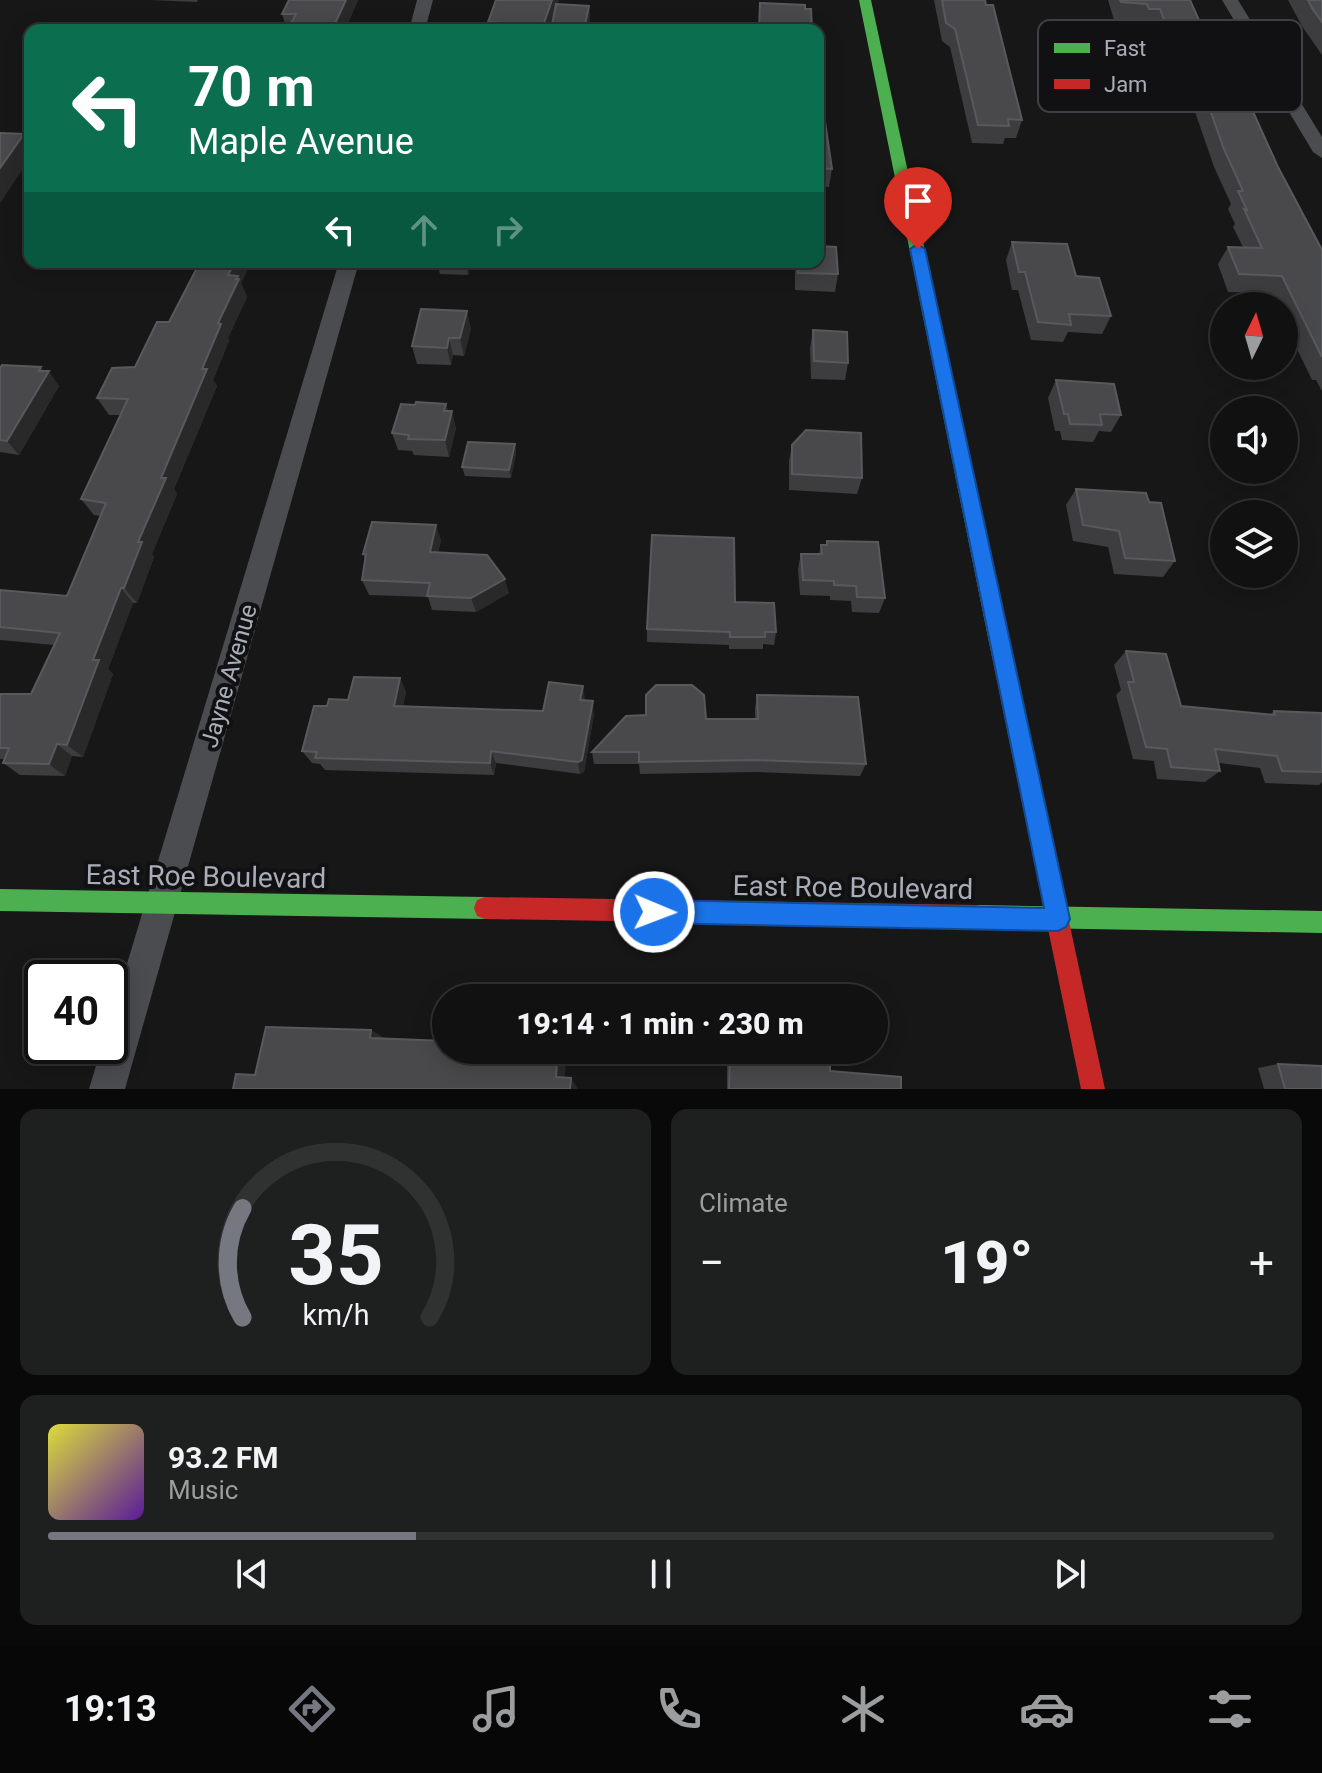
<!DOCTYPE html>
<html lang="en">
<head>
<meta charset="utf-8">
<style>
	:root { --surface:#111; --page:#1e1f1f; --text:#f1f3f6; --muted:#9c9d9f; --line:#303131; --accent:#757880 }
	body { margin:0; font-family:Roboto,sans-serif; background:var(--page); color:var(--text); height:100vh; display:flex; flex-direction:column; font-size:30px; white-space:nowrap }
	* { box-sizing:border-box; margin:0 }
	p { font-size:26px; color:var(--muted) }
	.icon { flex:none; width:44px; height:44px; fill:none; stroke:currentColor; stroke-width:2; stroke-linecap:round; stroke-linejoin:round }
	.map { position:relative; height:1089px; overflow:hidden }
	.details { display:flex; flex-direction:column; gap:20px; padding:20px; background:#090909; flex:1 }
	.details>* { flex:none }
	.guide { position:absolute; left:24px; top:24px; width:800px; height:244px; border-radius:16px; box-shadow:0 4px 20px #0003,0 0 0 2px var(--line); background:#0b6e4f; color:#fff; overflow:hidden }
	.needle { width:52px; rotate:5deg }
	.fabs { position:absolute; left:1210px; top:292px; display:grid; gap:16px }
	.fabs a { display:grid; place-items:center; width:88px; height:88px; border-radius:50%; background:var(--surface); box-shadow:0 4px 20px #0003,0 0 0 2px var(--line); font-size:40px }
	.speed { position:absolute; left:24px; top:960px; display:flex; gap:16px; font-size:40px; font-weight:700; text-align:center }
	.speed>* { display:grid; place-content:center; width:104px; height:104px; border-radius:50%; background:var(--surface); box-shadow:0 4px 20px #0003,0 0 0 2px var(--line); line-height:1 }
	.speed .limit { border:4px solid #111; border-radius:12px; background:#fff; color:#111 }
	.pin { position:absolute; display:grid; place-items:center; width:68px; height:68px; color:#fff; margin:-82px -34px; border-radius:50% 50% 50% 0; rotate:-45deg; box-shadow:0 0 8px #0007 }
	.pin .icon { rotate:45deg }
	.me { position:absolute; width:88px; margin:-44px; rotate:91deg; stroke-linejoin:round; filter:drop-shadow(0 0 6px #0008) }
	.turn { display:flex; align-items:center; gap:28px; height:168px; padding:0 32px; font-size:36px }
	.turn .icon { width:104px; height:104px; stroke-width:2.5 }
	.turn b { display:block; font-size:56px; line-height:68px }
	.lanes { display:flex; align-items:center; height:76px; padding:0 32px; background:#0003; justify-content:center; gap:40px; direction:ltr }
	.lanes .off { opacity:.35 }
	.big { font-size:60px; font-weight:800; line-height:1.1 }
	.details .tile { flex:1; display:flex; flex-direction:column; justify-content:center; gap:12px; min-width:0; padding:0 28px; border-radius:16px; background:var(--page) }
	.details .dial { align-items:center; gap:0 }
	.dial svg { height:208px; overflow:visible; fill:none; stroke:var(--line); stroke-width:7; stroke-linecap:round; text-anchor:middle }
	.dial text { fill:var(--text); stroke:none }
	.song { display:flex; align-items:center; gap:24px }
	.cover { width:96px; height:96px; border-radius:12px; background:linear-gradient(135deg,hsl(60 70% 55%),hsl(270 70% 35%)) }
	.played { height:8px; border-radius:4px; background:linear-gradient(90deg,var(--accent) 30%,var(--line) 30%) }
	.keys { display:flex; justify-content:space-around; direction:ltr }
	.heat { display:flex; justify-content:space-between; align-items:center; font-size:44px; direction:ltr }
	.details .tiles { flex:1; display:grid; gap:20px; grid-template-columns:1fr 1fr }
	.tile:last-child { grid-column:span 2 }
	.trip { position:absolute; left:432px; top:984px; width:456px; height:80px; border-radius:40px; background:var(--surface); box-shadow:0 4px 20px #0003,0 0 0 2px var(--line); font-weight:800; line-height:80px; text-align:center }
	.dock { display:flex; height:128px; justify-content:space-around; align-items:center; background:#070707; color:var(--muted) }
	.dock .icon { width:56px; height:56px }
	.dock .active { color:var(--accent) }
	.dock b { font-size:36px; color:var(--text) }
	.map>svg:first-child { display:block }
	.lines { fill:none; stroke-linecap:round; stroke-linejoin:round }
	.street { fill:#4b4c50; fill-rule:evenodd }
	.fast { fill:#4caf50; fill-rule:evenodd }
	.jam { fill:#c62828; fill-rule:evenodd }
	.wall { fill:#3d3d3f }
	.shaded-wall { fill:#29292a }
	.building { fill:#49494c; stroke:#58595d; stroke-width:2 }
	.route { fill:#1a73e8; stroke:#114b97; stroke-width:2 }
	.labels { text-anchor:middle; stroke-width:8; stroke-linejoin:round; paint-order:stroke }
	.street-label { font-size:24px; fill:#a8adb8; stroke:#111113 }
	.near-street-label { font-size:28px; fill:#a8adb8; stroke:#111113 }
	.key { fill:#111113; stroke:#3e4045; stroke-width:2 }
	.key-label { font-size:22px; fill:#a8adb8 }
</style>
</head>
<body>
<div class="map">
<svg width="1322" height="1089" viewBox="0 0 1322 1089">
	<rect width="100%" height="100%" fill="#171717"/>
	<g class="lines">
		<!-- street -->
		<path class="street" d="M417,0h16l-8,30h-16z
			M1222,0h16l84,137v21l-9,-6z
			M339,262h20l-234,827h-36l13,-43h8v-26z"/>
		<!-- fast -->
		<path class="fast" d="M859,0h12l138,642 -3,6 -7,2 -7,-2 -3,-6z
			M0,889l485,8 8,3 3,8 -3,8 -8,3 -485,-8z
			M977,905l345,6v22l-345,-6 -8,-3 -3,-8 3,-8z"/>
		<!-- jam -->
		<path class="jam" d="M999,634l7,2 3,6 96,447h-24l-92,-447 3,-6z
			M485,897l492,8 8,3 3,8 -3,8 -8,3 -492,-8 -8,-3 -3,-8 3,-8z"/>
	</g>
	<!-- wall -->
	<path class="wall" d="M151,0h47l-1,2z
		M358,0l-13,30h-58l-5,-16z
		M934,0h51l37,120 -6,18h-11l-2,6 -31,-1 -22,-96 -8,-6z
		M1108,0h82l25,56 29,48 78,146v141l-6,-11h-4l-28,-58v-16h-8l-6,-13 -42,-1 -10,-28 10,-17h15l-10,-20 2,-3 -7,-15 3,-5 -17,-37 -22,-64 -28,-63h-6l-5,-13 -11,-1 -2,-5 -26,-1z
		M1288,0h34v55l-20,-29z
		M557,5l32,1 1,17 -36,-9 -5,16h-60l-1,-8z
		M818,74l14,95 -3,18 -11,-1z
		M1012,242l99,74 -9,18 -34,-2 -5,10 -32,-2 -13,-50h-6l-6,-30z
		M200,262h51l-10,21 6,14 -19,41 1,3 -16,39 4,6 -43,103 3,5 -25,60 2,3 -17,46h-4l-25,66 5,5 -30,83 -11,-1 -7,20 -45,-1 -17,-12 1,-4h-4v-65h31l23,-49 -54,-5v-50l67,6 34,-80 -7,-1 -13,-16 39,-84h-11l-12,-17 38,-31 34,-45z
		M435,262h47l-1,5h-11l-2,8 -28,-1 -2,-7h-2z
		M795,262h23l20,12 -3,18 -40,-2z
		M471,328l-7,28 -11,-1 -2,10 -34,-1 -5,-18z
		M813,330l35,33 -3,17 -34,-1 -1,-31z
		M0,368l44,3 15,15 -40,69 -19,-3z
		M1056,380l65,35 -10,17 -12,-1 -6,11 -31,-2 -2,-9h-5l-7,-33z
		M446,404l2,7 8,17 -7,29 -35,-2 -2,-4 -14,-1 -6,-17z
		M515,444l1,9 -5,25 -46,-2 -3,-9z
		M792,445l70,33 -5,16 -68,-4v-29z
		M1076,489l73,13 26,59 -12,16 -49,-3 -6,-27 -35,-6 -7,-36z
		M441,540l-3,12 71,41 -33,19 -44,-2 -4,-13 -59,-2 -7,-15 3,-21 -2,-5z
		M827,541l58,57 -6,15 -27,-1 -1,-11 -21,-1v-4l-30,-1 -2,-26 3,-15h18l2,-9h5z
		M735,602l41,30 -2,13 -11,-1v5h-34v-4l-82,-3v-13z
		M1126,651l55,55 89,9 4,-4 48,2v69l-3,3 -54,-2 -5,-15 -41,-5 1,8 -15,11 -48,-3 -3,-18 -21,-2 -17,-64 5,-5 -7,-25z
		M400,678l6,14 -3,14 140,5 42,-11 9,14 -10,58 -4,2 -84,-11 -2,12 -169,-5 -5,-6 -8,-1 -10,-12 25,-45 21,-6z
		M757,695l109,69 -6,12 -105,-4 -115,2 -1,-10h-45l-2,-12 114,-33h49v-11z
		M730,1053l100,18 71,18h-174v-31z
		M1278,1064l44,25h-58l-6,-21z"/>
	<!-- shaded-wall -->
	<path class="shaded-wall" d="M346,0h12l-13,30h-13z
		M552,0h7l-10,30h-5l-1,-4z
		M589,6l1,17 -2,7h-4z
		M24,134l6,10v14l-30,45v-35z
		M235,262h16l-10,21 6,14 -19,41 1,3 -16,39 4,6 -43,103 3,5 -25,60 2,3 -17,46 -13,-15 14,-46 23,-64 57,-155 10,-48z
		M465,262h4l1,5 -2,8z
		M467,311l4,17 -7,28 -4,-18z
		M449,338l4,17 -2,10 -4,-17z
		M41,367l6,8 2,-4 10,15 -40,69 -12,-14z
		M446,404l4,14 2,-7 4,17 -7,29 -4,-17 -1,-29z
		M515,444l1,9 -5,25 -2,-8z
		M436,525l5,15 -6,27 -5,-15z
		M505,579l4,14 -33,19 -5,-14z
		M121,588l12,15 -25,66 5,5 -30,83 -16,-12 26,-85z
		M400,678l6,14 -6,27 -6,-13z
		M583,686l2,13 -2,14 -3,-13z
		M593,701l1,13 -10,58 -4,2 -2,-12z
		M57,744l15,12 -7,20 -16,-12z
		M491,751l5,12 -2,12 -4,-12z
		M371,1030l22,13 -23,-5z
		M558,1050h9l-3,37 -8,-10z
		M571,1078l6,9v2h-7z"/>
	<!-- building -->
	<path class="building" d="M289,0h57l-14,30h-44l8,-16h-14z
		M496,0h56l-9,26 -55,-4z
		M942,0h43l1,5h7l29,115 -14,-1 1,7 -31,-1 -23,-96 -9,-6z
		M1120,0h70l25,56h5l24,48 6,1 28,62 44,83v107l-40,-81 -43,-2 -11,-27 34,1 -18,-39 3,1 -9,-19h5l-19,-42 -23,-64 -29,-62 -7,-1 -5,-13h-11l-2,-5 -26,-2z
		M1308,0h14v22l-10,-14z
		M760,3l45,2v4h6l1,21h-53z
		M556,4l33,2 -5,24h-33z
		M818,74l14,95 -14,-1z
		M0,133l24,1 -24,34z
		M1012,242l55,2 9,32 23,2 12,38 -42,-2 2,11 -33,-3 -13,-50h-6z
		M818,246l18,1 2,27 -40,-1 -1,-11h21z
		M200,262h35l-7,13 10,1 -2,3h3l-21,44 3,1 -19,45h5l-46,109h5l-28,64h4l-18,46h-3l-28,72h6l-32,85 -10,-1 -8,20 -46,-1 6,-15h-9v-54h31l29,-61 -60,-6v-37l67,6 39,-93 -25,-4 47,-100 -31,-1 15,-30 23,-1 22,-45h12z
		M421,309l46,2 -7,27h-11l-2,10 -35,-2z
		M813,330l34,2 1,31 -34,-2z
		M2,365l39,2 -2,4h10l-42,70 -7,-1v-72z
		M1056,380l58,4 7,31 -21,-1 2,11 -32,-1 -2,-10h-4z
		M416,402l30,2 -2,7h8l-7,29 -37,-1 1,-4 -17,-2 9,-29 14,1z
		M806,430l55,3 1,45 -70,-4v-29z
		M468,442l47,2 -6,26 -47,-3z
		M1076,489l70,4 3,9 12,1 14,58 -50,-3 -6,-27 -36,-6z
		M372,522l64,3 -6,27 57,3 18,24 -34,19 -44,-2 3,-13 -68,-3 4,-26h-3z
		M652,535l82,3 1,64 39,1 2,29h-11v5h-35v-5l-83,-3z
		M827,541l51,1 7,56 -28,-1 -1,-11 -22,-1v-4l-31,-1 -2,-26h21l-1,-9h6z
		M1126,651l40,3 15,52 94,9 -1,-4 48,2v59l-40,-1 -5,-15 -62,-7 5,22 -49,-4 -4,-18 -21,-2 -18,-65h6z
		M354,677l46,1 -6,28 149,5 6,-29 34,4 -3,14 13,1 -11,59 -4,2 -87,-11 -1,12 -175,-5 2,-6 -15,-1 12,-45h13l2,-7 19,1z
		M656,685h36l12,10 2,24h52l-1,-24 101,2 8,67 -109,-4 -118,2v-10h-47l34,-36 20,-1v-20z
		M266,1027l105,3 -1,8 76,3v9h112l-2,27 15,1 -1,11h-337l3,-15 19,1z
		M730,1053l100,8v10l71,6v12h-172z
		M1278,1064l44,2v23h-37z"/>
	<!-- route -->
	<path class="route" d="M918,244l7,5 145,670 -4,8 -8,4 -404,-8 -8,-3 -3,-8 3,-8 8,-4 390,8 -134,-659z"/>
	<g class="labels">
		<!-- street labels -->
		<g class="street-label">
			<text transform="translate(229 676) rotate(-74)" y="8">Jayne Avenue</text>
		</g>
		<!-- near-street labels -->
		<g class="near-street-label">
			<text transform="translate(206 876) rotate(1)" y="10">East Roe Boulevard</text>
			<text transform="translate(853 887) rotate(1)" y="10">East Roe Boulevard</text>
		</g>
	</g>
	<!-- legend -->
	<rect x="1038" y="20" width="264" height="92" rx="12" class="key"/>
	<rect x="1054" y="43" width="36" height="10" fill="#4caf50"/>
	<rect x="1054" y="79" width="36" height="10" fill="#c62828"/>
	<g class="key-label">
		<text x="1104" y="56">Fast</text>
		<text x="1104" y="92">Jam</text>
	</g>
</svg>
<div class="fabs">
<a><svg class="needle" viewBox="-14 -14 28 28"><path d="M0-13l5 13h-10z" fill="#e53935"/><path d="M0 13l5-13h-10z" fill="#9c9d9f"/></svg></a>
<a><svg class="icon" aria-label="sound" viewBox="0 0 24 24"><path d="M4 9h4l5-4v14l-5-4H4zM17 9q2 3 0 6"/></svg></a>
<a><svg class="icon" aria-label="layers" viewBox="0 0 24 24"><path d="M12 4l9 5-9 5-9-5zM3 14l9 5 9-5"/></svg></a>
</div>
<div class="speed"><div class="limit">40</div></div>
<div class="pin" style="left:918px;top:249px;background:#d93025"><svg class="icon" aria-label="arrive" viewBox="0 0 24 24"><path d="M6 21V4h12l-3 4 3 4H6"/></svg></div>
<svg class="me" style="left:654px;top:912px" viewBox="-20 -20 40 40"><circle r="17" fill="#1a73e8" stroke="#fff" stroke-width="3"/><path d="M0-11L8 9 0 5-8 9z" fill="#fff"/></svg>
<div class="trip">19:14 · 1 min · 230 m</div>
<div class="guide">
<div class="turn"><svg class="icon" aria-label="left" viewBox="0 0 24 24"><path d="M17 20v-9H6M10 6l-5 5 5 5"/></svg><div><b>70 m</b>Maple Avenue</div></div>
<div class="lanes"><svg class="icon" aria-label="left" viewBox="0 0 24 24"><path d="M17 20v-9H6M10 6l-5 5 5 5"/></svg><svg class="icon off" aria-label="ahead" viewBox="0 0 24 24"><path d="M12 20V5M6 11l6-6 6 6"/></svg><svg class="icon off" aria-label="right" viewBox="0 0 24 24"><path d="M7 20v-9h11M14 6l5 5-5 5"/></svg></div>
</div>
</div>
<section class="details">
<div class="tiles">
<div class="tile dial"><svg viewBox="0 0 100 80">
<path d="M14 69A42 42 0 1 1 86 69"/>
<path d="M14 69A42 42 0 0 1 14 27" stroke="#757880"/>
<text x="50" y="56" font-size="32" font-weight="700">35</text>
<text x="50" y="72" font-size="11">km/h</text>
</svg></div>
<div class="tile"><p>Climate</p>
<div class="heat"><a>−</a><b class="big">19°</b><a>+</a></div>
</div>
<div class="tile">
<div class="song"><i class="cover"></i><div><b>93.2 FM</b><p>Music</p></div></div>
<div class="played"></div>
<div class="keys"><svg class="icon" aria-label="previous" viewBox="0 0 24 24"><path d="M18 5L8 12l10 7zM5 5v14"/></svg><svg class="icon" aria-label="pause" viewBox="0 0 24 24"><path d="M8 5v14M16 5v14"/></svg><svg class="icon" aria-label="next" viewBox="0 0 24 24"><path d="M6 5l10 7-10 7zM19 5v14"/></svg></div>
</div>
</div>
</section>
<nav class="dock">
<b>19:13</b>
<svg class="icon active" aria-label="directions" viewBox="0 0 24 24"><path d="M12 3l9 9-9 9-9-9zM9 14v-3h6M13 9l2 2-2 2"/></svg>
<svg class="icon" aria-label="music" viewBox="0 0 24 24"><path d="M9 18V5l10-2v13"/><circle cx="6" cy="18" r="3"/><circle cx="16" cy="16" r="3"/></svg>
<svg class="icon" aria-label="phone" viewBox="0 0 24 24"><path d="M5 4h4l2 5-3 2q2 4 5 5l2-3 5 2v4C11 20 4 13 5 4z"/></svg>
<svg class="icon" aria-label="climate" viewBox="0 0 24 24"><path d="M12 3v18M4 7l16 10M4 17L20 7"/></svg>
<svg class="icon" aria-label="car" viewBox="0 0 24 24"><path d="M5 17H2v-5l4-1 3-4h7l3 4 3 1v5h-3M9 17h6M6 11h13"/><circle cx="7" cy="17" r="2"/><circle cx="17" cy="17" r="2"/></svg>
<svg class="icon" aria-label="filters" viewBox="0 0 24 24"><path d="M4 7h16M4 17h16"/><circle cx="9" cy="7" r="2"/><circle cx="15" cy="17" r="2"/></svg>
</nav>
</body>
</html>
